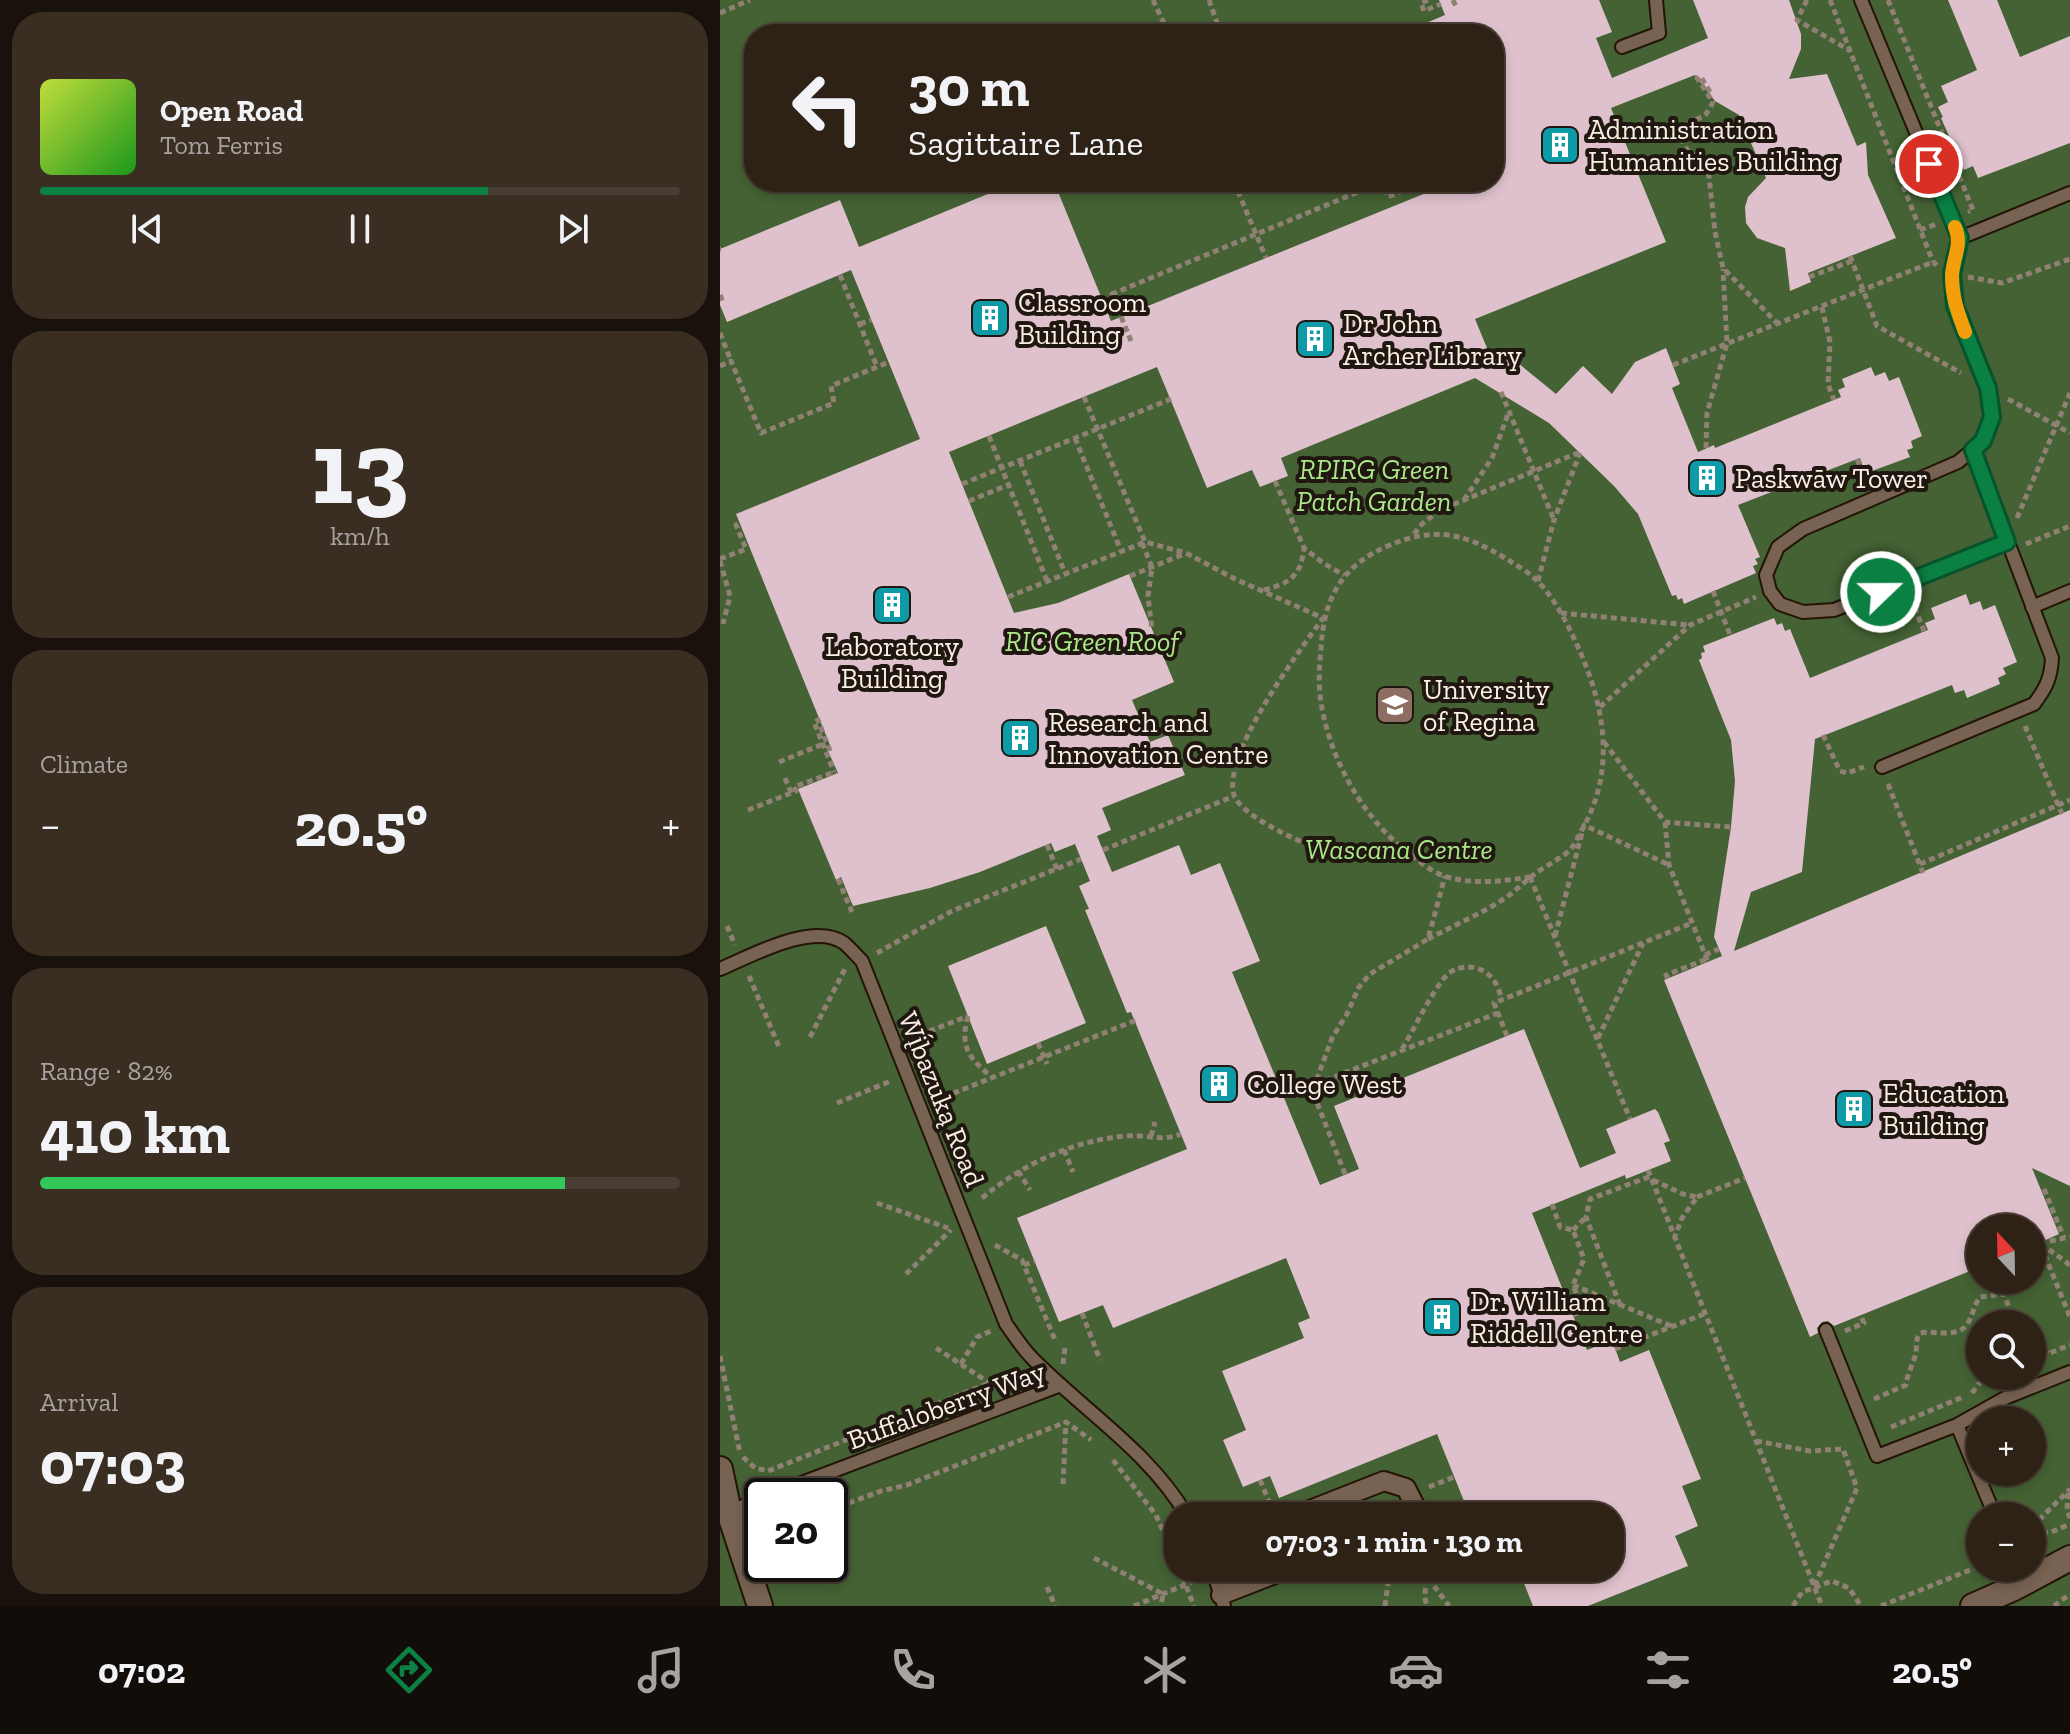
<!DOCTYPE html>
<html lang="en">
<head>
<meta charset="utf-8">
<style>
	:root { --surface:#2e2116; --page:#3a2e23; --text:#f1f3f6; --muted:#a7a3a1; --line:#493e35; --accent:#0b8043 }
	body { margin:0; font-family:"Zilla Slab",serif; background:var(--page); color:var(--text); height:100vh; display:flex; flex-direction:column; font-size:30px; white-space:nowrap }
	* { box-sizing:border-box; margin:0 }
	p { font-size:26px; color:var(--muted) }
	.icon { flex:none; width:44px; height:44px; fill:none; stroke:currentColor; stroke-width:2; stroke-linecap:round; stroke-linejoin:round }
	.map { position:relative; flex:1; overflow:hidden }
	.details { display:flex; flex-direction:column; gap:12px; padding:12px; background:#19120c; width:720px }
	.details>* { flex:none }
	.banner { position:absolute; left:24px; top:24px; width:760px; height:168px; border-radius:32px; box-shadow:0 4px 12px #0003,0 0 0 2px var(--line); background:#2e2116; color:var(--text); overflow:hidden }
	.needle { width:52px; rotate:338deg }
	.tools { position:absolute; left:1246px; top:1214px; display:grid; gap:16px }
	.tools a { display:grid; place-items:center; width:80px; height:80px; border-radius:50%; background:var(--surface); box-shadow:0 4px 12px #0003,0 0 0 2px var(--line); font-size:40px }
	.speed { position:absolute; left:24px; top:1478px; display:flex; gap:16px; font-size:40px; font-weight:700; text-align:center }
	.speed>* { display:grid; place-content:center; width:104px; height:104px; border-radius:50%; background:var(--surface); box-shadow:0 4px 12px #0003,0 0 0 2px var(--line); line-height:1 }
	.speed .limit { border:4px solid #111; border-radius:12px; background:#fff; color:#111 }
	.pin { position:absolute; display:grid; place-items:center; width:68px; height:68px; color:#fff; margin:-34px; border:4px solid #fff; border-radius:50%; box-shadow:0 2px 8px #0007 }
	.me { position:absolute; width:88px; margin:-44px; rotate:68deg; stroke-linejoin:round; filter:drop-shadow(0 0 6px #0008) }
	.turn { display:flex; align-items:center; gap:28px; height:168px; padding:0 32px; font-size:36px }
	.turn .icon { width:104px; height:104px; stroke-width:2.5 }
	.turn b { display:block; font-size:56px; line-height:68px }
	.big { font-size:60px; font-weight:800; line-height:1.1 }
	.details .card { flex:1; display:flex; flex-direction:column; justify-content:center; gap:12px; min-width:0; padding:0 28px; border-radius:32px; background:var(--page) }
	.details .dial { align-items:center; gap:0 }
	.dial b { font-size:104px; line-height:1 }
	.song { display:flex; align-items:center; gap:24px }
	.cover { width:96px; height:96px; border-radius:12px; background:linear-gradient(135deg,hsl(70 70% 55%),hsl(120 70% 35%)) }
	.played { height:8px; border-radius:4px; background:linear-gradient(90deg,var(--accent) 70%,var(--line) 70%) }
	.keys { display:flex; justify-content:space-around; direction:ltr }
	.heat { display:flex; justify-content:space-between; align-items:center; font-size:44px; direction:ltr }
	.charge { height:12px; border-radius:6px; background:linear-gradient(90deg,#34c759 82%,var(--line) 0) }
	.trip { position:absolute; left:444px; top:1502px; width:460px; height:80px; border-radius:32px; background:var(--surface); box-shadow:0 4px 12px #0003,0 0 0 2px var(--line); font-weight:800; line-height:80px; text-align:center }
	.tabs { display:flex; height:128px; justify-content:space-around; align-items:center; background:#120d09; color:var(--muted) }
	.tabs .icon { width:56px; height:56px }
	.tabs .active { color:var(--accent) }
	.tabs b { font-size:36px; color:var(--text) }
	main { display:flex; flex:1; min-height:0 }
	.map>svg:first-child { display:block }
	.green { fill:#446234; fill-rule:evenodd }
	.building { fill:#dec1cc }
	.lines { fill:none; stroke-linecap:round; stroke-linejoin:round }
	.service-casing { stroke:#241406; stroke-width:16 }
	.pedestrian-casing { stroke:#241406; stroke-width:22 }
	.minor-casing { stroke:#241406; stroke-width:28 }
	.path { stroke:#908174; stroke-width:5; stroke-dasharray:6 4; stroke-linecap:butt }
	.service { stroke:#786352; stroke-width:12 }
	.pedestrian { stroke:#786352; stroke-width:18 }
	.minor { stroke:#786352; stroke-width:24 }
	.route-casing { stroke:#07532c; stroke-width:20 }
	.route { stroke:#0b8043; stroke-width:14 }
	.slow { stroke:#f59e0b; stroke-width:14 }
	.labels { text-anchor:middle; stroke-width:8; stroke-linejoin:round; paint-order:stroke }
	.poi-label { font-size:28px; fill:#fbefe5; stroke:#1f1710; text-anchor:start }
	.park-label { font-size:28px; font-style:italic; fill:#abe88a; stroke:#1f1710 }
	.street-label { font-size:28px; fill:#fbefe5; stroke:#1f1710 }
</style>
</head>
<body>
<main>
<section class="details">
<div class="card">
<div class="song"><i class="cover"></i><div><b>Open Road</b><p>Tom Ferris</p></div></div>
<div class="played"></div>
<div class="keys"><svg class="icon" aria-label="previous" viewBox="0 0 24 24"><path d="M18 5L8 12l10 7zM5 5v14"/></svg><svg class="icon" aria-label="pause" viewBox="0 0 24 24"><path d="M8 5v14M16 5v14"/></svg><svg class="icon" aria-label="next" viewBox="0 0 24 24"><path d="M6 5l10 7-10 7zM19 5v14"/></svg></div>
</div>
<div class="card dial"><b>13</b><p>km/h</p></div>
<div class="card"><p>Climate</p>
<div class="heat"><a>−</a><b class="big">20.5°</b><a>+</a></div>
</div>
<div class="card"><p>Range · 82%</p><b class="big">410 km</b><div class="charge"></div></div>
<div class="card"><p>Arrival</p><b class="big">07:03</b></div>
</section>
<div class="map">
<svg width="1350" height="1606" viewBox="0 0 1350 1606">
	<rect width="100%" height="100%" fill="#3e2c1d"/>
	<!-- green -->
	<path class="green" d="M0,0h1350v1606h-1350zM34,34h740v148h-740zM1260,1228h52v52h-52zM1260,1324h52v52h-52zM1260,1420h52v52h-52zM42,1496h68v68h-68zM458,1516h432v52h-432zM1260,1516h52v52h-52z"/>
	<!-- building -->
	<path class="building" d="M719,0h160l13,32 -16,6 16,40 96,-40 -15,-38h96l12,34v15l-12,30 38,-5 30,72 9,-4 2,33 28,63 -88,35 3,9 -21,9 -5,-43 -28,-10 -11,-15 -1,-16 3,-10 18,-19 -27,-63 -24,-14 -20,-26 -84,33 55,134 -191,77 17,41 15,-6 49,40 27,-28 29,28 23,-32 31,-14 14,36 -8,4 26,64 16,-7 1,3 126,-51 -3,-7 7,-3 -3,-8 29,-12 4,9 10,-4 4,9 10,-4 23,59 -11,5 2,7 -6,2 3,7 -38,14 -3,-7 -6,3 -3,-9 -122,47 22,52 -5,2 3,5 -5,2 3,7 -72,31 -2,-6 -4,2 -2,-5 -4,1 -34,-82 -24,-28 -65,-63 -74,-45 -194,80 7,18 -28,11 -8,-17 -45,18 -50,-121 -208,85 65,161 44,-10 71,-29 45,108 -42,18 18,42 18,-7 17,40 -83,33 9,22 -14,6 15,36 67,-27 12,30 29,-12 40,98 -28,11 88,213 39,-16 -25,-63 190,-77 56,139 36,-15 -10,-24 49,-20 3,3 12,29 -6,2 7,18 -45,18 -1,-4 -93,38 55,137 25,-10 8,22 29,-12 52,129 -19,7 16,40 -23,10 13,30 -100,40h-55l-15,-38h92v-52h-140l-33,-82 -158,64 -9,-22 -27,11 -20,-47 23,-10 -24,-59 82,-33 -6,-15 12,-5 -24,-60 -173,70 -10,-23 -44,17 -42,-104 170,-69 -56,-137 -4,1 -42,-103 4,-1 -10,-23 11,-5 -15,-37 -20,8 -4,-9 -71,29 -50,16 -77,18 -12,-29 -5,3 -38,-91 40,-16 -10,-22 4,-1 -96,-236 184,-75 -69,-169 -124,52 -7,-17v-56l120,-49 19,47 158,-65h37l57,139 342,-139h41v-148h-94l45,-19z
		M1228,0h49l23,57 50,-21v107l-92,35 -5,-12 -9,4 -23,-52 2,-1 -5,-10 10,-5 -7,-16 36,-16z
		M1246,594l4,11 10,-4 3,9 12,-5 22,57 -14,6 3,6 -8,4 2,6 -33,14 -3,-8 -9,3 -3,-8 -137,54 -13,133 -51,20 -17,59 336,-141v376l-38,-18 27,66 -27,12v-18h-52v39l-146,59 -6,-5 -6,1 -5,6 1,5 -8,4 -146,-357 58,-24 -8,-19 17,-110 4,-46 -4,-41 -32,-80 3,-2 -1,-5 4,-1 -2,-6 71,-28 3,7 5,-2 3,8 5,-2 20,49 118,-48 -3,-7 10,-4 -4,-11z
		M326,926l40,97 -99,41 -39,-98z"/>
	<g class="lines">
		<!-- service casing -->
		<g class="service-casing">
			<path id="service" d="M1141,0l99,238 -8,36 3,32 33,82 4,29 -9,24 -25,21 -155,67 -25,18 -12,28 4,16 10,13 23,8 31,-2 173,-68
				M902,47l37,-14 -3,-33
				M1240,238l110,-45
				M1312,607l38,-16
				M1162,767l152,-63c12,-16 17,-26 18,-46l-79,-208
				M0,969c31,-13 93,-48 124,-26 6,5 12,12 18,18l144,363c8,11 16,24 26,34 51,52 118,94 155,158
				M1106,1330l51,126 80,-31 48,-27 65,-26
				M1237,1425l38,91
				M47,1496l294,-111
				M9,1512l33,-14
				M492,1568l12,38"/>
		</g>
		<!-- pedestrian casing -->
		<g class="pedestrian-casing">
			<path id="pedestrian" d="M575,1516l89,-35 22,7 14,28
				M501,1595l69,-27"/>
		</g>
		<!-- minor casing -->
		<g class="minor-casing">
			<path id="minor" d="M0,1469l9,43 31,94
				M1253,1606l41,-18 56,-30"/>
		</g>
		<!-- path -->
		<path class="path" d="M433,0l16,34
			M489,0l12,34
			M708,0l-7,3 3,8 17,-7
			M733,0l4,9
			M1087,0l-10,20 52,30
			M1110,0l103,262
			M1168,0l85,210 -5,2
			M0,13l30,-13
			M990,92l-9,-15 -4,1 16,24c-2,4 -4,8 -7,12 -6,6 -17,5 -21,14 -9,17 7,30 22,30l8,74 8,36 54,55
			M514,182l32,76
			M713,182l2,5
			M1200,230l17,-6
			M0,249h1
			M1130,256l27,70 84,47
			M120,275l37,92
			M1089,277l43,-16
			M1248,277l34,6 68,-24
			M0,295l3,7
			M1102,307l8,35 -2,42 6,16
			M140,324l11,-4
			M0,333l11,28
			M411,341l-19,-47 270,-112 6,15 37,-15
			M953,365l260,-103 4,3
			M0,366l11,-5 30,72 73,-30 -3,-17 58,-24
			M781,392l53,128
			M364,397l61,145 41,11 49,26 88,39c-24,34 -101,135 -89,177 5,16 42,35 57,42 39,19 75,27 118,17
			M1288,399l62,34
			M269,436l58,145
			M355,438l46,113
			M986,448l1,-35 20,-70 -4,-74
			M1137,459l10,25
			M300,461l45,112
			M555,481l29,67 19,15 21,12
			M242,484l209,-85
			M744,500l28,-42 16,-44
			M249,501l39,-16
			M1297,518l53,-125
			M694,534l8,-10 18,-14 140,-58
			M422,543l10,24 -4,29 4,34
			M1306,544l44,-18
			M0,559l26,-10 -10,-24 4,-2
			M0,561l10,35 -7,28
			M410,576l54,-22
			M818,581l16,-61 26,-67
			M544,590c26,-7 37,-14 40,-42
			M993,591l17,44
			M288,597l137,-55
			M1191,598l13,33
			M841,613l128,12
			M880,707l90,-82 66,-28
			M1305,726l37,88
			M1103,735l17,36 7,2 17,-6
			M884,742l61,80 66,5
			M110,751l-12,-31 -4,2 20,50
			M59,762l44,-18
			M65,778l6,15
			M1168,784l35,89
			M28,810l48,-19 -2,-4 40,-15 1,2
			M945,822l4,43 39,97
			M327,845l10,24
			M383,850l131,-54
			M1200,864l150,-64
			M810,877l100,242
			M118,879l14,33
			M7,926l8,19
			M835,936l29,-111 85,40
			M708,939c26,-14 56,-26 80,-43 10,-7 18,-16 28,-23 11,-8 26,-15 35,-24 5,-6 8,-15 12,-21 36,-65 19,-133 -12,-196 -12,-24 -25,-47 -47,-62 -48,-31 -79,-48 -134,-25 -48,20 -66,52 -69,103 -2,20 -3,40 1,60 10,55 43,113 89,147 11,8 22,18 36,22 28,8 55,4 83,0
			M157,953l75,-42 129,-52
			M985,955l14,-6
			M29,976l31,73
			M948,978l-2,-3 41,-16
			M248,1016c-9,32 2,43 25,62
			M200,1035l48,-19
			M787,1036l-13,-33 198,-80
			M90,1037l36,-70
			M878,1038l45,-95
			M318,1043l9,21
			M682,1049c14,-23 26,-51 43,-72 13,-15 39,-13 50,5 3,5 5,12 7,17
			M596,1084l182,-71
			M224,1097l195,-78
			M117,1103l54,-22
			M431,1136l4,-14
			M344,1150l9,22
			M928,1170l174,436
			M298,1171l12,19
			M625,1174l-29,-74 -1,-16 17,-46 15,-24 12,-27 11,-13 58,-35 17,-63
			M933,1180l30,14 14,3 -15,21 -7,18
			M1324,1189l20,49
			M977,1197l48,-19
			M262,1198c41,-34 90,-57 143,-62 20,-2 38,6 56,-2
			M157,1203l71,25
			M832,1204l8,23 13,3 11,29 -11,26 10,26 -10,4
			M853,1230l13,-13
			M1320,1243l30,-6
			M275,1245l27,15 33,80
			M304,1265l11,-4
			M1350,1265l-30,-22 30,74
			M186,1274l45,-44
			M853,1285l98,41
			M900,1305l-34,-88 4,-18 61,-23
			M362,1313l18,47
			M1125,1331l19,-8 -3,-7
			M1312,1342h7l9,11
			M216,1348l63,41
			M895,1349l89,-35
			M0,1356l20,97
			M1312,1360l38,-15
			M241,1364l16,-27 14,-6
			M343,1364l2,-16
			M1252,1393l10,-13 10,-4
			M1154,1399l32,-14c1,-12 8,-21 10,-33 1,-8 -1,-11 4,-19 12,-3 33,5 45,-6 7,-7 8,-21 15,-30l24,-3 11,30
			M1171,1427l72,-30
			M1036,1441l54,10 33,-2 14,39 -43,99
			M23,1457l12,11 13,3 221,-88
			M393,1460l43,55 22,50
			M540,1480l13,31
			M343,1484l3,-63
			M709,1487l25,-10
			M1348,1493l-1,17 3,8
			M110,1510l51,-19 26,-6 159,-63 25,18
			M1312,1527l38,-38
			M1312,1533h17l21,-9
			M374,1558l69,36 -2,12
			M459,1568l15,38
			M704,1568c5,13 -2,25 3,38
			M708,1578l21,28
			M327,1587l8,19
			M414,1606l65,-27
			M665,1606l5,-38
			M1073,1606l9,-14 30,-11 17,7 12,18
			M1161,1606l99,-40
			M1334,1606l16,-12"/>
		<!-- service -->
		<use href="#service" class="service"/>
		<!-- pedestrian -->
		<use href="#pedestrian" class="pedestrian"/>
		<!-- minor -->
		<use href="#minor" class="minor"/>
	</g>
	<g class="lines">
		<!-- route casing -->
		<g class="route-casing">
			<path id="route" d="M1161,592l126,-50 -34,-92 10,-9 9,-24 -4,-29 -33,-82 -3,-32 8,-36 -31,-74"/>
		</g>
		<!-- route -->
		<use href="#route" class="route"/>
		<!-- slow -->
		<path class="slow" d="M1235,227c8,18 -3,32 -3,50 0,20 6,36 13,55"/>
	</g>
	<!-- icons -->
	<defs>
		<g id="building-square" transform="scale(2)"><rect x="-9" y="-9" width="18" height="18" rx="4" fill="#0f9aa8" stroke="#1f1710"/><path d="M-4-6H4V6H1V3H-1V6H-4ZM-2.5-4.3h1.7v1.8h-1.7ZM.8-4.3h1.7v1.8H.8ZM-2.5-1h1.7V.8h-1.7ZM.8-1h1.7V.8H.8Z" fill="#fff"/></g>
		<g id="university-square" transform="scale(2)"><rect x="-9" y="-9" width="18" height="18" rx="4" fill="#8d6e63" stroke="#1f1710"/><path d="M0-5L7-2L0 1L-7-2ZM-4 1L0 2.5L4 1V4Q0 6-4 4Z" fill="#fff"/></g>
	</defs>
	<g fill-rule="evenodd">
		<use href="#building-square" x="840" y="145"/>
		<use href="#building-square" x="270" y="318"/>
		<use href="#building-square" x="595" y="339"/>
		<use href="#building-square" x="987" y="478"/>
		<use href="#building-square" x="172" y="605"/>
		<use href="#university-square" x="675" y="705"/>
		<use href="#building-square" x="300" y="738"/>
		<use href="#building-square" x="499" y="1084"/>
		<use href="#building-square" x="1134" y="1109"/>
		<use href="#building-square" x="722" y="1317"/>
	</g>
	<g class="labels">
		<!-- poi labels -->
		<g class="poi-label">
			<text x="868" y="139">Administration<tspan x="868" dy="32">Humanities Building</tspan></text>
			<text x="298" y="312">Classroom<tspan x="298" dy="32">Building</tspan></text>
			<text x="623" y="333">Dr John<tspan x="623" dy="32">Archer Library</tspan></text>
			<text x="1015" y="488">Paskwāw Tower</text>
			<text x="172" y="656" text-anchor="middle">Laboratory<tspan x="172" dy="32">Building</tspan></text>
			<text x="703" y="699">University<tspan x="703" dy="32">of Regina</tspan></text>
			<text x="328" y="732">Research and<tspan x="328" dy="32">Innovation Centre</tspan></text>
			<text x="527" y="1094">College West</text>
			<text x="1162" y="1103">Education<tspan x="1162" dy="32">Building</tspan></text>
			<text x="750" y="1311">Dr. William<tspan x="750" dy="32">Riddell Centre</tspan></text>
		</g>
		<!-- park labels -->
		<g class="park-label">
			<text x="654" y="479">RPIRG Green<tspan x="654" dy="32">Patch Garden</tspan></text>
			<text x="372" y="651">RIC Green Roof</text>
			<text x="679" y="859">Wascana Centre</text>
		</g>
		<!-- street labels -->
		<g class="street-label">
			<text transform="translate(222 1099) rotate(68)" y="10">Wį́bazuką Road</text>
			<text transform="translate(226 1405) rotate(-20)" y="10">Buffaloberry Way</text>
		</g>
	</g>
</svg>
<div class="tools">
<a><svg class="needle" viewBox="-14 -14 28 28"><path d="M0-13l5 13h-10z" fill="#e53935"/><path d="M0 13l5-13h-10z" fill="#a7a3a1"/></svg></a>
<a><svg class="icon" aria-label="search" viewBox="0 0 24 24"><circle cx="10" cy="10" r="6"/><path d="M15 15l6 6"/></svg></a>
<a>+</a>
<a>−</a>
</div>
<div class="speed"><div class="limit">20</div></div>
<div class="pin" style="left:1209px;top:164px;background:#d93025"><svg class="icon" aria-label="arrive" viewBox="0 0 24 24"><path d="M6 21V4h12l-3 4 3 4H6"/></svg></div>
<svg class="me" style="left:1161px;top:592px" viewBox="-20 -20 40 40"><circle r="17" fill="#0b8043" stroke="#fff" stroke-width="3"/><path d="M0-11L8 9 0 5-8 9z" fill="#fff"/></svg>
<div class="trip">07:03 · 1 min · 130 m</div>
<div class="banner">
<div class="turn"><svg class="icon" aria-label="left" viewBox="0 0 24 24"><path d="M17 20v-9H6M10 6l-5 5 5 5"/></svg><div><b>30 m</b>Sagittaire Lane</div></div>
</div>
</div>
</main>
<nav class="tabs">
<b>07:02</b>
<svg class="icon active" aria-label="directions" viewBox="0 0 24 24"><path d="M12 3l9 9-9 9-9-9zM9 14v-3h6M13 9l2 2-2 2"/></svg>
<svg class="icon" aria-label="music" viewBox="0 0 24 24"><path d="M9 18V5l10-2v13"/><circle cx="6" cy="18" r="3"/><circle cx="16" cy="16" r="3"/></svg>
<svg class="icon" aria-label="phone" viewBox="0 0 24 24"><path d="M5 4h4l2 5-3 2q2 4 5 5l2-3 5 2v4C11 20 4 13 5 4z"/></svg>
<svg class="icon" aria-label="climate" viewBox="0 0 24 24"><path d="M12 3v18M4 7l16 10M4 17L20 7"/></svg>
<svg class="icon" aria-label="car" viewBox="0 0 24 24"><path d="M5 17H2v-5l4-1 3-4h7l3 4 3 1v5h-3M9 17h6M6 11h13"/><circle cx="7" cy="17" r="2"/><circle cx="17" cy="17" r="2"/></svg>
<svg class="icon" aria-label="filters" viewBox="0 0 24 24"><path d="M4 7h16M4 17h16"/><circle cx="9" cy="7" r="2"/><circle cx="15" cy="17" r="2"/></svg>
<b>20.5°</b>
</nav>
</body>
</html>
